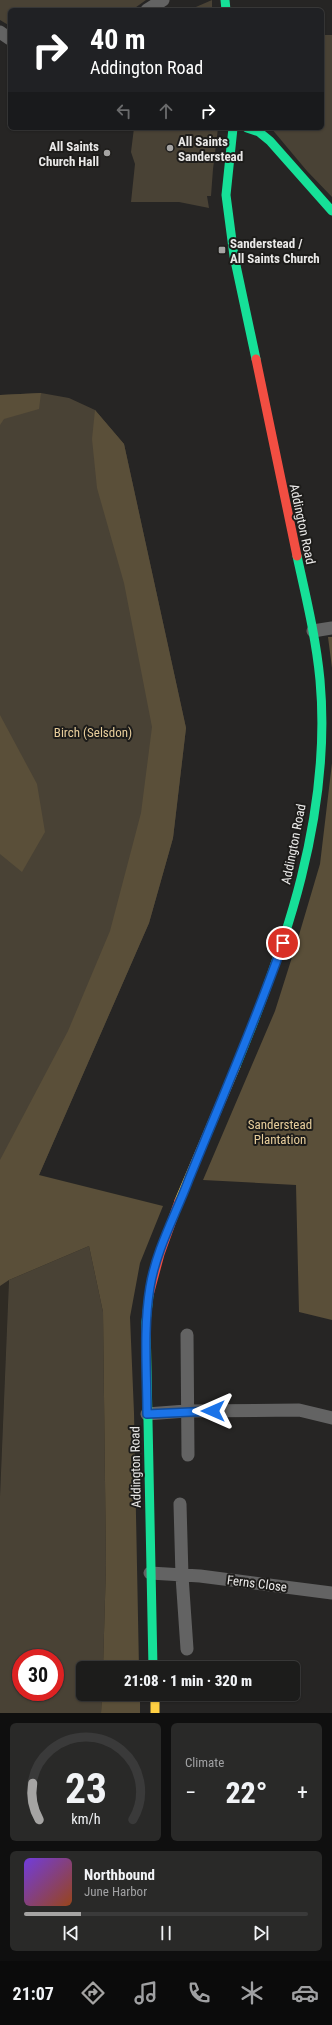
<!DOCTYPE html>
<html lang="en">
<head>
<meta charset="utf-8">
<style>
	:root { --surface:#1c1c1b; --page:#292928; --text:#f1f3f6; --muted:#a0a1a3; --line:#3a3a3a; --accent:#a5a4a3 }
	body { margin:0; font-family:"Roboto Condensed",sans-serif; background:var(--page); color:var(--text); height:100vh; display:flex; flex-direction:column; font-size:15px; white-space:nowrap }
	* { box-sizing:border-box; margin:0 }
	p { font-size:13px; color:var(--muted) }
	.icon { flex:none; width:22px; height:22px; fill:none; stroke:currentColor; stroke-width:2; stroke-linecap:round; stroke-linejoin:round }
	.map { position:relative; height:1713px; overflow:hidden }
	.sheet { display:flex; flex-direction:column; gap:10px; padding:10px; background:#0f0f0f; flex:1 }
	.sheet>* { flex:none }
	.guide { position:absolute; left:8px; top:8px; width:316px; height:122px; border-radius:6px; box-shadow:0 1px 3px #0004,0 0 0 1px var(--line); background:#202124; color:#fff; overflow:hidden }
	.speed { position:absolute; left:12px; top:1649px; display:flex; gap:8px; font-size:20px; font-weight:700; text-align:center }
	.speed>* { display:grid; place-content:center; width:52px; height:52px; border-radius:50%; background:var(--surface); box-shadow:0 1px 3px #0004,0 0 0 1px var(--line); line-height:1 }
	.speed .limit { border:6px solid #d22; background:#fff; color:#111 }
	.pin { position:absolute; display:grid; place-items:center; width:34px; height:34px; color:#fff; margin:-17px; border:2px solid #fff; border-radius:50%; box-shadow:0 1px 4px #0007 }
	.me { position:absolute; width:44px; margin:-22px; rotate:270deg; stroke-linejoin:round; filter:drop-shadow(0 0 3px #0008) }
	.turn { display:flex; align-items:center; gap:14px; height:84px; padding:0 16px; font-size:18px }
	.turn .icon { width:52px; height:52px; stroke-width:2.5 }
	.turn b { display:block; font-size:28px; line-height:34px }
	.lanes { display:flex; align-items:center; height:38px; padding:0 16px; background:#0003; justify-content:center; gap:20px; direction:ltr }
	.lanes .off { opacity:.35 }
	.big { font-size:30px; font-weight:800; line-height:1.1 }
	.sheet .tile { flex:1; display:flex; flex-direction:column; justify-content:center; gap:6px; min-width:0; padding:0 14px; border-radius:6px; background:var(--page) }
	.sheet .dial { align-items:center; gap:0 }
	.dial svg { height:104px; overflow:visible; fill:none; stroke:var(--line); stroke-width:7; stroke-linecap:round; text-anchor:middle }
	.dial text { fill:var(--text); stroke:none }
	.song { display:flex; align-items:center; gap:12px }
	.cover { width:48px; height:48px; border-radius:6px; background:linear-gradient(135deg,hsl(260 70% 55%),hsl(20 70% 35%)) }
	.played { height:4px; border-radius:2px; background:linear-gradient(90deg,var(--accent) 20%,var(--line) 20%) }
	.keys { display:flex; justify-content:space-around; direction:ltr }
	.heat { display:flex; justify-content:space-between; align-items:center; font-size:22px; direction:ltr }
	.sheet .tiles { flex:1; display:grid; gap:10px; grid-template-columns:1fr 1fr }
	.tile:last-child { grid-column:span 2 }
	.trip { position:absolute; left:76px; top:1661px; width:224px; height:40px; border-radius:6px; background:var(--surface); box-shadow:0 1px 3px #0004,0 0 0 1px var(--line); font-weight:800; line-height:40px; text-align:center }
	.dock { display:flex; height:64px; justify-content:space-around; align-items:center; background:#0b0b0b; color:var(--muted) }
	.dock .icon { width:28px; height:28px }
	.dock .active { color:var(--accent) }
	.dock b { font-size:18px; color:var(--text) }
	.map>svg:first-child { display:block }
	.built { fill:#2f2b24 }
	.green { fill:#494235; fill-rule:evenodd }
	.forest { fill:#5a4f39 }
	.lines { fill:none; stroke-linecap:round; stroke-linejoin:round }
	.street { stroke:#636363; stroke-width:13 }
	.fast { stroke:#16e098; stroke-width:9 }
	.slow { stroke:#ffcf43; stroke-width:9 }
	.jam { stroke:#f24e42; stroke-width:9 }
	.route-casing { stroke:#114b97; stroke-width:10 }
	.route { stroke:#1a73e8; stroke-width:7 }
	.poi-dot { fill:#a5a4a3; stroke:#1d1c1a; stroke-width:1.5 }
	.labels { text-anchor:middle; stroke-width:4; stroke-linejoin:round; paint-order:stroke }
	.poi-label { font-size:13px; font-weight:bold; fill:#eae9e8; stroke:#1d1c1a; text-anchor:start }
	.street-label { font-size:13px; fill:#eae9e8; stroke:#1d1c1a }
	.park-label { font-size:13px; fill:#e8ce9c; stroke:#1d1c1a }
</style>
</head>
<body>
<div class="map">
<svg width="332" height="1713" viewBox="0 0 332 1713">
	<rect width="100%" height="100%" fill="#262524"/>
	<!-- built -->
	<path class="built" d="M9,1280l-9,216v-210z"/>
	<!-- green -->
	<path class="green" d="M0,0h146l-14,10h-122v16l-10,-6z
		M212,0v10h-23z
		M322,35h10v162l-25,-26 -36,-43h51z
		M134,128h84l-5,41 -2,27h-4l2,12 -30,-6h-48l4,-38 -4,-12z
		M41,393l28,5 26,12 29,34 62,284 -13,110 -24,85 -110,252 -39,99v-879z
		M89,1246l14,66 3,253 -3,103h-20v26h19l-1,19h-101v-217l9,-216zM21,1658h34v34h-34z"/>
	<!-- forest -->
	<path class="forest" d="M41,393l-2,16 -35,10 -4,6v-30z
		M95,410l29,34 62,284 -13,110 -24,85 -110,252 124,31 -23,57 -10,54 4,96 5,255h-36l3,-103 -3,-253 -14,-66 -80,34 -9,6v-126l68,-129 42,-100 31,-118 11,-86 -28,-144 -27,-95 -5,-49z
		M328,637h4v31z
		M0,715l37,69 8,48 -23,40 -22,-18z
		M332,763v557l-33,-8 -3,-127 -93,-5 72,-169 24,-76 21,-71z
		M102,1694h38v19h-39z"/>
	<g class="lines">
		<!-- street -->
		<path class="street" d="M147,10l16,-10
			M0,32l10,7
			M313,631l19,-3
			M187,1335l1,120
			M147,1414l39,-3 113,-1 33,8
			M180,1504l2,72 5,73
			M150,1573l50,3 132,17"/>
		<!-- fast -->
		<path class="fast" d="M225,0l1,10
			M233,128l-7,67 8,61 22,103
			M247,128l12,4 11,9 62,70
			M236,1066c50,-121 96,-253 84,-386 -4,-42 -14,-83 -23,-124
			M149,1295l-3,27 7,346"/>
		<!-- slow -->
		<path class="slow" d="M179,1201l57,-135
			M155,1694v19"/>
		<!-- jam -->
		<path class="jam" d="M256,359l41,197
			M149,1295l11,-41 19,-53"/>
	</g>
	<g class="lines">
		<!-- route casing -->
		<g class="route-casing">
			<path id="route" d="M213,1411l-66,3c0,-42 -4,-85 3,-127 6,-37 26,-73 39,-108 32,-79 66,-156 94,-236"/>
		</g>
		<!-- route -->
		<use href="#route" class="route"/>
	</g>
	<!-- markers -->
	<g class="poi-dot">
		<circle cx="170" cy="148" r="4"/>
		<circle cx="107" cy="153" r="4"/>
		<rect x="218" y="246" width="8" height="8" rx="2"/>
	</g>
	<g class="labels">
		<!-- poi labels -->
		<g class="poi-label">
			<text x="178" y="146">All Saints<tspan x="178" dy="15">Sanderstead</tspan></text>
			<text x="99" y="151" text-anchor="end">All Saints<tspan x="99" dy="15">Church Hall</tspan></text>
			<text x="230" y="248">Sanderstead /<tspan x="230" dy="15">All Saints Church</tspan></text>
		</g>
		<!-- street labels -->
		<g class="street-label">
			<text transform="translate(303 524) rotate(78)" y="5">Addington Road</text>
			<text transform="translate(293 844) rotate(-79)" y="5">Addington Road</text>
			<text transform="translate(135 1467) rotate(-91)" y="5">Addington Road</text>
			<text transform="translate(257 1583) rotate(7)" y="5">Ferns Close</text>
		</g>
		<!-- park labels -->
		<g class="park-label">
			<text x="93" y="737">Birch (Selsdon)</text>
			<text x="280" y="1129">Sanderstead<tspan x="280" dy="15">Plantation</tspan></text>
		</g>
	</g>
</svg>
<div class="speed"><div class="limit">30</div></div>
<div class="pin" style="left:283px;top:943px;background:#d93025"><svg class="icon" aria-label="arrive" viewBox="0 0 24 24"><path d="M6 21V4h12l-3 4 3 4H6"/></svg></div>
<svg class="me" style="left:213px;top:1411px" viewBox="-20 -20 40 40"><path d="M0-17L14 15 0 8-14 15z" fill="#1a73e8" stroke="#fff" stroke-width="4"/></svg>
<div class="trip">21:08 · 1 min · 320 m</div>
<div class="guide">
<div class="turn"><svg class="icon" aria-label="right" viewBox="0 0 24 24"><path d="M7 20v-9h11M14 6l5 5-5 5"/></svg><div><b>40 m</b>Addington Road</div></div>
<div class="lanes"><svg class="icon off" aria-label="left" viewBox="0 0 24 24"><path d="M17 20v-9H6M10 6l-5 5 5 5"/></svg><svg class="icon off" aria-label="ahead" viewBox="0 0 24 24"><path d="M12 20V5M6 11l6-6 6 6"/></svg><svg class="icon" aria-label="right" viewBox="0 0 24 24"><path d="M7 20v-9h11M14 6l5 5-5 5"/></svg></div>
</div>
</div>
<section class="sheet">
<div class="tiles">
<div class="tile dial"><svg viewBox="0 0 100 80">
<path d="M14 69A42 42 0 1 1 86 69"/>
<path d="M14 69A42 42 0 0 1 9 41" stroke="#a5a4a3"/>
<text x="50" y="56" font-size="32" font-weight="700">23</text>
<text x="50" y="72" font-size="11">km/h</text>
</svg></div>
<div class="tile"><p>Climate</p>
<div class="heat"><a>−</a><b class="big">22°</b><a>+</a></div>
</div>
<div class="tile">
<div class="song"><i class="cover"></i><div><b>Northbound</b><p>June Harbor</p></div></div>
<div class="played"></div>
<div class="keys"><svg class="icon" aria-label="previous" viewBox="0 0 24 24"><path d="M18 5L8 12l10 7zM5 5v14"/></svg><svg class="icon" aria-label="pause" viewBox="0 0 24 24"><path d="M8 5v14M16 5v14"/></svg><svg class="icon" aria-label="next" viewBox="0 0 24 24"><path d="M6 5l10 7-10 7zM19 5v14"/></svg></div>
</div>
</div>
</section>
<nav class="dock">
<b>21:07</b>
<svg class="icon active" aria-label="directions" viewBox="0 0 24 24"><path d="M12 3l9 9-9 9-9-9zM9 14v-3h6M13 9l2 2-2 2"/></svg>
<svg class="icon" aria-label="music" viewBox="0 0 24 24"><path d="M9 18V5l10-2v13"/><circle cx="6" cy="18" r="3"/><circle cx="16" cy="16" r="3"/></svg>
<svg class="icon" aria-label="phone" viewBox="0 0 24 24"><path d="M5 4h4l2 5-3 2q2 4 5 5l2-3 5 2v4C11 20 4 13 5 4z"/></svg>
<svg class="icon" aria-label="climate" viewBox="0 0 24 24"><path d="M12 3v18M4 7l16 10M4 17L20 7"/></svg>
<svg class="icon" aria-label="car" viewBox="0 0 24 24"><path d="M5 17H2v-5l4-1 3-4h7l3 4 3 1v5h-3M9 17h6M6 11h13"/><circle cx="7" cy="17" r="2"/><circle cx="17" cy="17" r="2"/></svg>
</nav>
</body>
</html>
